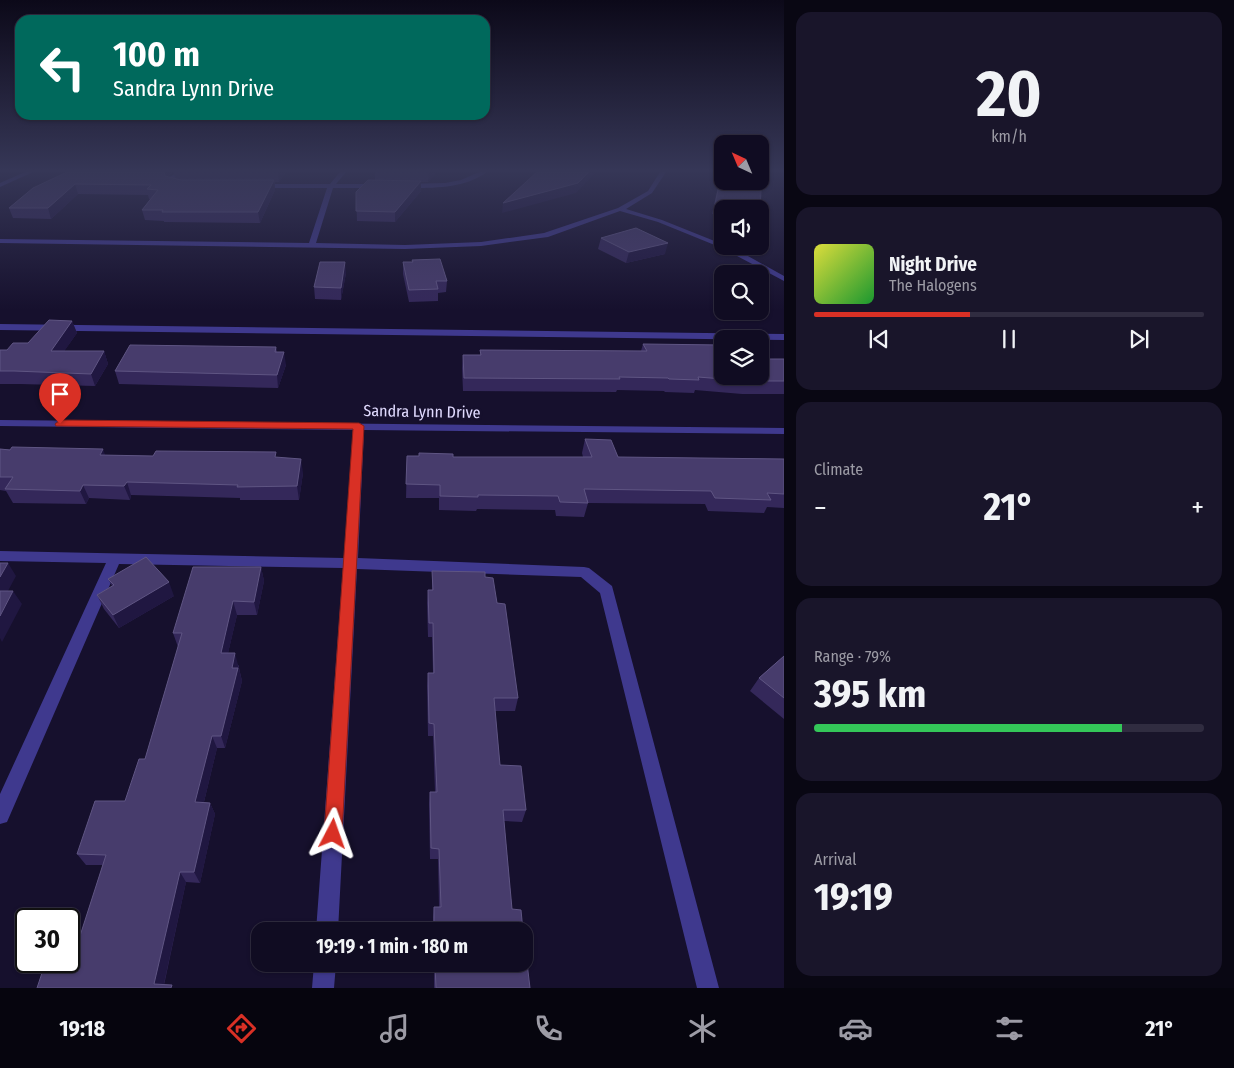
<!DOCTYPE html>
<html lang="en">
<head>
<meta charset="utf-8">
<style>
	:root { --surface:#100c22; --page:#19152a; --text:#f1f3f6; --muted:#9c9ba5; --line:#302c40; --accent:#d93025 }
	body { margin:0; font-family:"Fira Sans Condensed",sans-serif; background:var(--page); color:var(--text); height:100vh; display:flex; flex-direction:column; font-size:19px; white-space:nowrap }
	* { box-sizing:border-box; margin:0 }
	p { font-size:16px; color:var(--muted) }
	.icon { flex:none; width:28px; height:28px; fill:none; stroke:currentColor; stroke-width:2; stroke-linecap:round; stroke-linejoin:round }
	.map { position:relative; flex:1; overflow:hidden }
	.side { display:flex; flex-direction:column; gap:12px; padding:12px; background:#090713; width:450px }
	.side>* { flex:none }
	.top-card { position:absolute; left:15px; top:15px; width:475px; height:105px; border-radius:15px; box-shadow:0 1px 4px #0004,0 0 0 1px var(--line); background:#00695c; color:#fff; overflow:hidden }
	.needle { width:32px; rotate:316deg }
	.tools { position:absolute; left:714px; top:135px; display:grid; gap:10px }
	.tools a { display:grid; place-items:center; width:55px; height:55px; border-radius:10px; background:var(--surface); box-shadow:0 1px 4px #0004,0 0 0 1px var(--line); font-size:25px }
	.speed { position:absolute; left:15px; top:908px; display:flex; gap:10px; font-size:25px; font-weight:700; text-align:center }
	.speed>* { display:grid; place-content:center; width:65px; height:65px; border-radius:50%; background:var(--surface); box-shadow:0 1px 4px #0004,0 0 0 1px var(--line); line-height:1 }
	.speed .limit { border:2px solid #111; border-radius:8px; background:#fff; color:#111 }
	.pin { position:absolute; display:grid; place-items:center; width:42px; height:42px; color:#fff; margin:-51px -21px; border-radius:50% 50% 50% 0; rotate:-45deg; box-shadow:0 0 5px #0007 }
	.pin .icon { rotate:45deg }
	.me { position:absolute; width:55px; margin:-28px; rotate:4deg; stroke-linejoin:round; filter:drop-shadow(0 0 4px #0008) }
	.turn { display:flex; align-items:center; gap:18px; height:105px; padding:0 15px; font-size:22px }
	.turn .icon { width:65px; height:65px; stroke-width:2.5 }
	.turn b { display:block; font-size:35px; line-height:42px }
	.big { font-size:38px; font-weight:700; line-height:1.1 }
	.side .card { flex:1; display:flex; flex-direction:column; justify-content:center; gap:8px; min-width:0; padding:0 18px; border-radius:15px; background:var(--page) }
	.side .dial { align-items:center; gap:0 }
	.dial b { font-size:65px; line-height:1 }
	.song { display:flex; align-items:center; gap:15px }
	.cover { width:60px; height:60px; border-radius:8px; background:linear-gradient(135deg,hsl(60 70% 55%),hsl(130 70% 35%)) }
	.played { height:5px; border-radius:2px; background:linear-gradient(90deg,var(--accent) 40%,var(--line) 40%) }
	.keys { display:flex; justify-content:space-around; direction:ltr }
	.heat { display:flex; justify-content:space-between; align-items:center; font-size:28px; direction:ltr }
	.charge { height:8px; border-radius:4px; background:linear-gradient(90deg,#34c759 79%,var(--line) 0) }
	.trip { position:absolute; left:251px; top:922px; width:282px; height:50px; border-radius:15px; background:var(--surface); box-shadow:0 1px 4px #0004,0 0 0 1px var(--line); font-weight:700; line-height:50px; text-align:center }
	.tab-bar { display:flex; height:80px; justify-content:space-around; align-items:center; background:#06050e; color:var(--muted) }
	.tab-bar .icon { width:35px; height:35px }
	.tab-bar .current { color:var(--accent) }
	.tab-bar b { font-size:22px; color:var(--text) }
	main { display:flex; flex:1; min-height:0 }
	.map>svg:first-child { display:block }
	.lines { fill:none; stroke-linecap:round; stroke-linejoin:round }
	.minor { fill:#3f398e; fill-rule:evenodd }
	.wall { fill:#34285a; fill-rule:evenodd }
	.shaded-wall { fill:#201741 }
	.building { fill:#473c6c; stroke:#5f5583 }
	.route { fill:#d93025; stroke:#8d1f18 }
	.labels { text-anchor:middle; stroke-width:5; stroke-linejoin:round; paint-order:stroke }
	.street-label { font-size:16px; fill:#e1dbff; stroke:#16102d }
</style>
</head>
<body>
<main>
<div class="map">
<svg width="784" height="988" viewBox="0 0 784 988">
	<rect width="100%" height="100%" fill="#16102d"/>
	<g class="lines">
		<!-- minor -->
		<path class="minor" d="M25,172h8l-33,15v-4z
			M178,172h7l-14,9 10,3v2l-13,-2 -2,-5z
			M340,172h6l-10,12h43l3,2 -3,2h-46l-17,55 89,2 76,-3 63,-9 74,-25 30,-17 12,-19h6l-14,21 -26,16 36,11 60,24v2h8l54,30v5l-62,-33 -64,-26 -38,-11 -72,26 -67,9 -76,3 -405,-6v-4l309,4 18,-55h-68l-3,-2 3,-2h71z
			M479,172h8c-23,17 -55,16 -83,16l-3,-2 3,-2 41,-1 16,-3z
			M0,324l784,10v6l-784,-10z
			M0,420l784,8v6l-420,-4 -6,128 226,9 5,1 23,18 107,402h-22l-97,-395 -19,-16 -224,-8 -19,362h-22l27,-363 -224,-4 -112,258 -7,2v-30l106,-231 -106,-2v-10l344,7 9,-128 -353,-4z
			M314,964h22l-2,24h-22z"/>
	</g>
	<!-- wall -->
	<path class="wall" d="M67,172h219l-7,10h-4v8l-15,33 -96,-1v-1l-19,-1 -3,-10 8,-11h-1l-1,-4 -70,-1 -27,25 -38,-1 -4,-10zM174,172l1,7 -8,-2z
		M375,172h62l-9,10h-7v9l-26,31 -38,-1 -1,-29 19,-12z
		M721,172h1l38,37h-38v7l-10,-2z
		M601,238l64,16 -39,9 -28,-14z
		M412,260l35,21 -1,11 -8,1v8l-29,1 -6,-28v-12h9z
		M346,273l-5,27 -26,-1 -1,-12z
		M72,321l5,12 -13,18h40l4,13 -13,22 -75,-2h-20v-34h7l21,-7z
		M643,344l79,32 62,-17v35h-42l-47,-4 -1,3 -29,-1 -1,-1 -47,-1 -1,2 -153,-1 -1,-23 1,-13h17v-5l161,1z
		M276,347l1,5 9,13 -8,23 -159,-4 -4,-13z
		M585,439l33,18 166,2v49l-17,-1 -3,6 -56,-2 -3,-7 -117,-1 -4,14 -28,-1 -1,-6 -78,-1 -1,2 -37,-1v-12h-33l1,-42 46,1h130l-1,-4z
		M0,449l106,6 47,1 124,1 26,16 -4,27h-59v-2l-109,-3 -1,5 -41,-2 -3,6 -73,-1 -7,-12 -6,-1z
		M261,567l3,14 -7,34h-20l-9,38 11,13v2l3,13 -17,67h-8l-13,54 6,1 5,11 -15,69 -14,-1 -22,103 -94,-18 33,-102h-17l-9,-11 48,-53 20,-42 33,-112 -5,-14z
		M432,571l53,6 12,26 21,95 -3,13h-20l5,54 26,45 -4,12 -18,-1 8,88 11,22h-90v-14l1,-10h5l-1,-48h-8l-1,-55 1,-12h5l-2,-56h-5l-1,-50 1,-13h5l-1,-36h-4l-1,-34 1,-13h4z
		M108,579l66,17 -55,32 -15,-19 -7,-14 15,-9z
		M784,656v63l-34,-28 9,-13z
		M434,964h91l5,24h-96z"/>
	<!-- shaded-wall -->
	<path class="shaded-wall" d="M163,172h11l-10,6z
		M278,172h8l-7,10z
		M429,172h8l-9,10z
		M589,172h7l-20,21 -74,20 1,-10z
		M274,180l1,10 -15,33 -2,-11z
		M421,181v10l-26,31v-10z
		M75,184l3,10 -27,25 -3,-11z
		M668,243l-3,11 -39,9 3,-11z
		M345,262l1,11 -5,27v-12z
		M72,321l5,12 -21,30 -5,-12z
		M104,351l4,13 -13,22 -4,-12z
		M284,352l2,13 -8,23 -1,-13z
		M103,449l5,14 -8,-8z
		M301,459l2,14 -4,27 -2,-14z
		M127,482l4,13 -1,5 -6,-14z
		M83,485l6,13 -3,6 -6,-13z
		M8,563l8,13 -15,28 -1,-2v-25z
		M261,567l3,14 -7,34 -3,-13z
		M169,582l5,14 -55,32 -6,-13z
		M13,591l9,13 -20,38 -2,-4v-22z
		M233,601l4,14 -12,51 -4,-13z
		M235,653l7,28 -17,67 -4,-12z
		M212,736l5,12 -16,66 -6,-12z
		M210,803l5,11 -15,69 -6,-11z
		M180,872l6,10 -23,106 -9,-4z"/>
	<!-- building -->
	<path class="building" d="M67,172h97l1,4 16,4h93l-16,32h-96l1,-2h-21l16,-20 -11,-1 4,-4 -76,-1 -27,24h-39l24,-20z
		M537,172h52l-11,11 -75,20z
		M722,172v9h38v-9h2l-2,37h-22l-4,-2 -19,-3z
		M368,180l53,1 -26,31 -39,-1v-19z
		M636,228l32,15 -39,9 -28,-14z
		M440,259l7,22h-11l2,8 -29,1 -6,-28h10l-1,-2z
		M320,262h25l-4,26 -27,-1z
		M49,320l23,1 -21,30h53l-13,23 -77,-3h-14v-21h7l6,-7h15z
		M643,344l79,1v31h38v-17h24v22h-37l-49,-4 1,3 -30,-1 -1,-1 -49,-1 1,2 -156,-1 -1,-23h18l-1,-5 167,1z
		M130,345l146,2 -1,5h9l-7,23 -162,-4z
		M585,439l26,1 7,17 166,2v35l-17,-1 4,7 -56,-2 -4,-7 -127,-2 4,14 -28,-1 -2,-6 -80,-1v2l-38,-1v-11l-34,-1 1,-28h12v-3l34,1v3h139z
		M12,447l91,2 -3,6 53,1 3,-5 120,1 -1,5 26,2 -4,27 -60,1 1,-2 -111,-3 -3,4 -41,-1 -3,6 -75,-2 8,-12h-13v-28l10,1z
		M146,557l23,25 -56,33 -16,-20 17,-10 -6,-6z
		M0,563h8l-8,14z
		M193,567h68l-7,35 -21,-1 -12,52h14l-3,15h6l-17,68h-9l-17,66 15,1 -16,69h-14l-26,112 18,1 -1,3h-134l7,-21h26l36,-112 -29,-1 18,-53h30l14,-42h6l37,-126h-9z
		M432,571l53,1v5l8,1 4,25 8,1 13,94h-24l6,67 21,1 5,44h-23l9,99 9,1 2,21h-89v-24h7l-2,-58 -8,-1 -1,-56h7l-3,-68 -5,-1 -1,-50h6l-1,-50h-4l-1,-33h5z
		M0,591h13l-13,25z
		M784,656v42l-25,-20z
		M525,946l5,42h-94l-1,-24h90z"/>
	<!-- sky -->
	<linearGradient id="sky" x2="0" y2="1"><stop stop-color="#0c0919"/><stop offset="0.55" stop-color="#363757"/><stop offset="1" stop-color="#363757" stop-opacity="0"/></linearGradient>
	<rect width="784" height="310" fill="url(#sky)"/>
	<!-- route -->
	<path class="route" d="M60,420l299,3 5,3 -22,408 -3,7 -6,2 -6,-2 -3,-7 29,-405 -297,-3 -1,-2z"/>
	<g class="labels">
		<!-- street labels -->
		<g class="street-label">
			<text transform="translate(422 411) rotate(1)" y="6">Sandra Lynn Drive</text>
		</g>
	</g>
</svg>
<div class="tools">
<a><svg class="needle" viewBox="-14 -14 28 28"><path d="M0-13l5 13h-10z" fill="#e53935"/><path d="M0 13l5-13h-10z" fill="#9c9ba5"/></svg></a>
<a><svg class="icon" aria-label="sound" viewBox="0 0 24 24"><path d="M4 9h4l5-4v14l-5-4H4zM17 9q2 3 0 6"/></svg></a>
<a><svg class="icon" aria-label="search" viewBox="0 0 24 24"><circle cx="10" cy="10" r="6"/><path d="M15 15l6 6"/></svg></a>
<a><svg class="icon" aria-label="layers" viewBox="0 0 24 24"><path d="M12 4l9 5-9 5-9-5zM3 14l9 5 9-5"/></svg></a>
</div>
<div class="speed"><div class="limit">30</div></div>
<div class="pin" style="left:60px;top:424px;background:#d93025"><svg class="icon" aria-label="arrive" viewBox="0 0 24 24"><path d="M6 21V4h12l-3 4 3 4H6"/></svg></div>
<svg class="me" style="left:333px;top:834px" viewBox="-20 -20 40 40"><path d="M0-17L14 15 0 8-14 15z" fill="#d93025" stroke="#fff" stroke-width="4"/></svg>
<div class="trip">19:19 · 1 min · 180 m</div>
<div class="top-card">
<div class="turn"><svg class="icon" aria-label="left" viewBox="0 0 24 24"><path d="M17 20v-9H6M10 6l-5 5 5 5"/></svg><div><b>100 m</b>Sandra Lynn Drive</div></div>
</div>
</div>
<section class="side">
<div class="card dial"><b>20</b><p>km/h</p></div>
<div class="card">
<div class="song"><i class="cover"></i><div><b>Night Drive</b><p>The Halogens</p></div></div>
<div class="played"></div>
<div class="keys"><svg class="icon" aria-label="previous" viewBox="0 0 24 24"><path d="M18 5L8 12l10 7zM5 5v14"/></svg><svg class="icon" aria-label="pause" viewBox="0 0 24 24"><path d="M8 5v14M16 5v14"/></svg><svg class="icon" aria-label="next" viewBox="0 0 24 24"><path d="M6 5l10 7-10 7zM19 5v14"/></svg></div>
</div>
<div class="card"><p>Climate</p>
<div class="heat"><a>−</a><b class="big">21°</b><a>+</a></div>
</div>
<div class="card"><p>Range · 79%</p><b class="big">395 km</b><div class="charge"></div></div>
<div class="card"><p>Arrival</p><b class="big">19:19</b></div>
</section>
</main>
<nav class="tab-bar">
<b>19:18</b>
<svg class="icon current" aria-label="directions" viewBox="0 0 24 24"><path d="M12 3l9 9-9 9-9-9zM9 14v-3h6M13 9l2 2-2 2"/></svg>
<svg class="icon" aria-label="music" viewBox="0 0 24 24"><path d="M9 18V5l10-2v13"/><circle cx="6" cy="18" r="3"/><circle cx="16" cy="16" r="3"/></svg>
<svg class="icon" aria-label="phone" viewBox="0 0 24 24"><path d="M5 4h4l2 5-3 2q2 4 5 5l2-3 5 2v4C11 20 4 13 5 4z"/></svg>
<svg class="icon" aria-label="climate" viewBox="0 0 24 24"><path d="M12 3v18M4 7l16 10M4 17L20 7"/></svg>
<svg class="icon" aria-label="car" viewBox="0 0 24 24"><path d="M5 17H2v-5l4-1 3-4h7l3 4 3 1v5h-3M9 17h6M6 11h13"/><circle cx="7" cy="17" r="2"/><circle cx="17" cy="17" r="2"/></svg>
<svg class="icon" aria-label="filters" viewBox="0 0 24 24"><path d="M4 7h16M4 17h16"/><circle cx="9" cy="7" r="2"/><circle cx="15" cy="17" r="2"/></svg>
<b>21°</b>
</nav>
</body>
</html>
